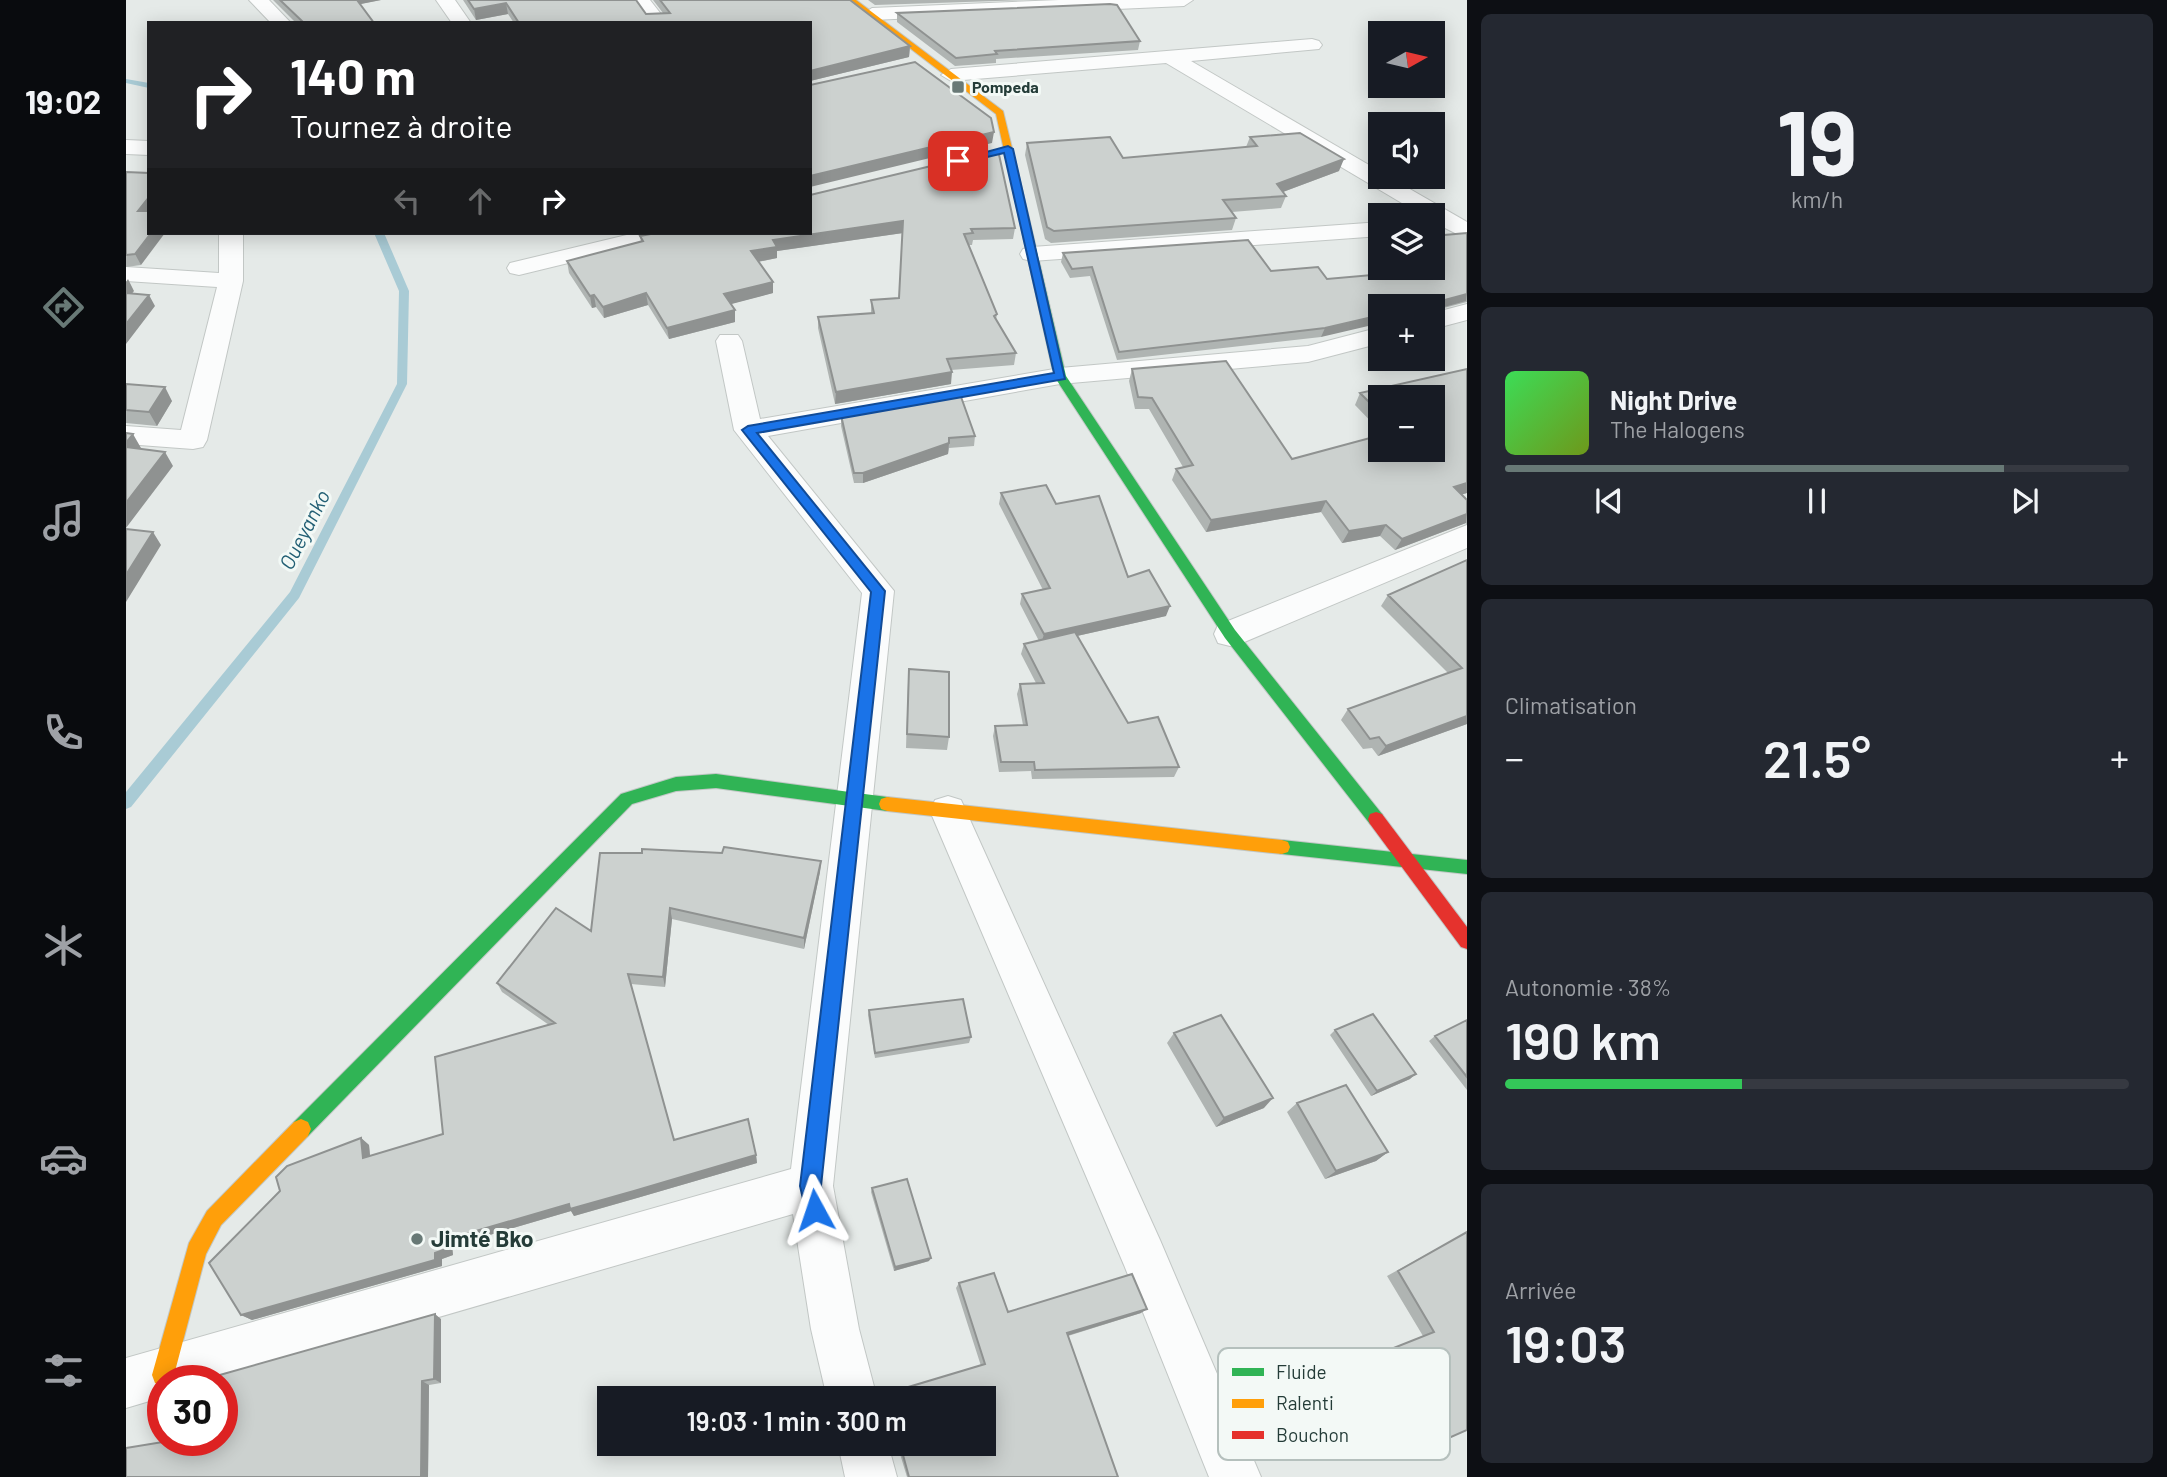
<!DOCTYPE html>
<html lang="fr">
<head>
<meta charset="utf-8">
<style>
	:root { --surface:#171b24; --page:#242831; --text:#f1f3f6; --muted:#9ea1a6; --line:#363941; --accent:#687976 }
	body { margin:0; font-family:Barlow,sans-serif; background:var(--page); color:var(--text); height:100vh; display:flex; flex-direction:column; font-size:26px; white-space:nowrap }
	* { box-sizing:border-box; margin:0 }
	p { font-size:23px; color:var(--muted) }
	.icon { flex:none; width:38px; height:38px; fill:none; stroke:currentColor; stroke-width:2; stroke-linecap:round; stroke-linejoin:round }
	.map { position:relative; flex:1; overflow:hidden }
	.details { display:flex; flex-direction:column; gap:14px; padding:14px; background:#0d0f14; width:700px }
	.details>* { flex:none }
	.guide { position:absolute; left:21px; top:21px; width:665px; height:214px; border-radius:0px; box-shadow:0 4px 18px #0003; background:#202124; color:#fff; overflow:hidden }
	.needle { width:46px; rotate:82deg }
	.fabs { position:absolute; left:1242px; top:21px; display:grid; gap:14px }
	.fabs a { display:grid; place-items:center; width:77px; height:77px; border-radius:0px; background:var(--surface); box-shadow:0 4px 18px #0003; font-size:35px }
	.speed { position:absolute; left:21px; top:1365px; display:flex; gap:14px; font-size:35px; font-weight:700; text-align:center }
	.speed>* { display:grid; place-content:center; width:91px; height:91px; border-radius:50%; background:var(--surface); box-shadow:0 4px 18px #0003; line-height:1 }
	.speed .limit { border:10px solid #d22; background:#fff; color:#111 }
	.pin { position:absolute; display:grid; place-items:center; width:60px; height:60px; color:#fff; margin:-30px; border-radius:14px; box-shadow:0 4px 10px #0006 }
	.me { position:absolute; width:77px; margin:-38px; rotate:355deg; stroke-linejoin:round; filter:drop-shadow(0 0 5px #0008) }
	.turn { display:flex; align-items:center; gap:24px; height:147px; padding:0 28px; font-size:32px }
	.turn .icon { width:91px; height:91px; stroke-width:2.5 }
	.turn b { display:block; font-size:49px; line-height:60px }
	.lanes { display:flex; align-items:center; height:66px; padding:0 28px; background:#0003; justify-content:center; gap:35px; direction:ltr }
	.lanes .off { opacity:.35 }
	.big { font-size:52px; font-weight:600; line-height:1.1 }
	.details .widget { flex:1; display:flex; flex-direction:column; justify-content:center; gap:10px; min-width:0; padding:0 24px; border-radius:10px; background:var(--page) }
	.details .dial { align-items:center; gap:0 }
	.dial b { font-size:91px; line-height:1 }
	.song { display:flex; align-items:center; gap:21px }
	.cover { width:84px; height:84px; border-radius:10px; background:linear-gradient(135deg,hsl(130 70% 55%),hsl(80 70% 35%)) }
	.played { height:7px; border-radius:4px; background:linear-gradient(90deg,var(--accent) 80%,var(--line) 80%) }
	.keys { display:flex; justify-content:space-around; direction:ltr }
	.heat { display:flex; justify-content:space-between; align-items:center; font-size:38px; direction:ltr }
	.charge { height:10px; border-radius:5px; background:linear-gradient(90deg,#34c759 38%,var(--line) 0) }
	.trip { position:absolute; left:471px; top:1386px; width:399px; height:70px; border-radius:0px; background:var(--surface); box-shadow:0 4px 18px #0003; font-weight:600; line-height:70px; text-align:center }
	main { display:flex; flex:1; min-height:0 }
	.menu { display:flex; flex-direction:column; width:126px; justify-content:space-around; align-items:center; background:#090b0e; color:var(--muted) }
	.menu .icon { width:49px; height:49px }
	.menu .selected { color:var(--accent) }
	.menu b { font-size:32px; color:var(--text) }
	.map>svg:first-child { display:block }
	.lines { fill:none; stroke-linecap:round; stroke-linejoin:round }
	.stream { fill:#a9cbd5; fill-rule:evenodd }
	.street-casing { stroke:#c2c7c5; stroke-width:2 }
	.fast-casing { stroke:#c1c7c5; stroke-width:2 }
	.slow-casing { stroke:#c1c7c5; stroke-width:2 }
	.jam-casing { stroke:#c1c7c5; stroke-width:2 }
	.street { fill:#fbfcfc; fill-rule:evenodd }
	.fast { fill:#30b455; fill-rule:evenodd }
	.slow { fill:#ff9f0a; fill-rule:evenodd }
	.jam { fill:#e5322d; fill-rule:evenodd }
	.wall { fill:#afb4b2 }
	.shaded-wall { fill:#8f9291 }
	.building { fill:#ccd1cf; stroke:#8f9291; stroke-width:2 }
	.route { fill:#1a73e8; stroke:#114b97; stroke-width:2 }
	.poi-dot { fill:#687976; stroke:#f3f9f6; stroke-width:2.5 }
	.labels { text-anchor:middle; stroke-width:6; stroke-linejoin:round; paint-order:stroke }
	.far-poi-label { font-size:16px; font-weight:bold; fill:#243c38; stroke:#f3f9f6; text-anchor:start }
	.water-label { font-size:21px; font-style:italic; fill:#225f74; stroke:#f3f9f6 }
	.near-poi-label { font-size:23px; font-weight:bold; fill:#243c38; stroke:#f3f9f6; text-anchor:start }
	.key { fill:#f3f9f6; stroke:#b5c0bd; stroke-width:2 }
	.key-label { font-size:19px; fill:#243c38 }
</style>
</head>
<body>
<main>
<nav class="menu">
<b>19:02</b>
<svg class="icon selected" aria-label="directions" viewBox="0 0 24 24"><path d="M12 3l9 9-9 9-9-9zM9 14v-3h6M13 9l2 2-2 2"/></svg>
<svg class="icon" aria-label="music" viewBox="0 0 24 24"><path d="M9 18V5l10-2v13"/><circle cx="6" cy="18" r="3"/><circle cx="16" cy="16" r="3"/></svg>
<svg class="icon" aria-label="phone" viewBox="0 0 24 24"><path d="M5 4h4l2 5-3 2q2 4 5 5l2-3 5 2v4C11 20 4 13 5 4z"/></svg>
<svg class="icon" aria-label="climate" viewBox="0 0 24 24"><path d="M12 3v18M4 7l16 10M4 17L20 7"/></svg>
<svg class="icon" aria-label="car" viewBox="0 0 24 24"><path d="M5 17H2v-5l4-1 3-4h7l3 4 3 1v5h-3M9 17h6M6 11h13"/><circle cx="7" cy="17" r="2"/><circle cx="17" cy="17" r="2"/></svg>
<svg class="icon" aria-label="filters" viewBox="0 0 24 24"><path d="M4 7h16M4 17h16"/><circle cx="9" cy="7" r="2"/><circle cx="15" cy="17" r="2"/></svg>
</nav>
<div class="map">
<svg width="1341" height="1477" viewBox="0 0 1341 1477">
	<rect width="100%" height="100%" fill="#e5eae8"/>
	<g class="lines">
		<!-- stream -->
		<path class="stream" d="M0,79l23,4v5l-23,-5z
			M248,233h10l25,58 -2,93 -108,214 -168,209 -5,2v-17l164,-200 107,-208 2,-93z"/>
		<!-- street casing -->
		<g class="street-casing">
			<path id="street" d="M123,0h20l22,23h-20z
				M310,0h19l16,23h-19z
				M505,0h19l18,23h-19z
				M933,0h134l-9,6 -312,14 -9,-6 9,-6z
				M1186,39l7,2 3,4 -3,4 -128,12 190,111v5h8l78,45v17l-34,-17v-7h-11l-256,-152 -215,18 -10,-6 10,-6z
				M0,140l23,1v14l-23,-1z
				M1255,222v14l-349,25 -9,-2 -3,-5 3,-5 9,-2z
				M93,233h24v48l-36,159 -4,7 -10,2 -67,-5v-18l55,4 36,-143 -91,-6v-14l93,6z
				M509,233h40l-4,5 -152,37 -9,-2 -3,-5 3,-5z
				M1341,304v16l-34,9v-16z
				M1255,327v16l-73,19 -248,22 -292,52 126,155 -61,595 26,143 18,69h-50l-16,-69 -18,-115 -574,167h-56v16l-37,11v-50l665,-189 71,-576 -128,-163 -18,-89 4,-6h18l4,6 18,78 300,-51 248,-22z
				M1341,525v23l-225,95 -12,3 -12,-3 -4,-9 4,-9z
				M822,796l13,4 5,11 194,429 101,237h-52l-85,-212 -194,-454 5,-11z
				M712,1444h50l9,33h-52z"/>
		</g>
		<!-- fast casing -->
		<g class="fast-casing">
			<path id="fast" d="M898,215l5,3 37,158 169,254 147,184 2,5 -2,5 -6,2 -6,-2 -145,-186 -171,-262 -35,-158z
				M590,774l171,23 6,2 2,5 -2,5 -6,2 -171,-23 -40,3 -44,13 -324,332 -7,3 -7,-3 -3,-7 3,-7 327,-328 55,-17z
				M1156,840l185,20v14l-185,-20 -6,-2 -2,-5 2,-5z"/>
		</g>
		<!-- slow casing -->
		<g class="slow-casing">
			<path id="slow" d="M721,0h9l147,111 26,107 -1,2 -9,-2 -23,-104z
				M761,797l395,43 6,2 2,5 -2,5 -6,2 -395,-43 -6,-2 -2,-5 2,-5z
				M175,1119l7,3 3,7 -3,7 -87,89 -15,29 -32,121 -2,6h-9v5l-8,-3 -3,-8 37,-132 18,-32 87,-89z"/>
		</g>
		<!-- jam casing -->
		<g class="jam-casing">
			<path id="jam" d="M1250,812l6,2 85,113v22l-6,-2 -91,-123 -2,-5 2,-5z"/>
		</g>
		<!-- street -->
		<use href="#street" class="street"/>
		<!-- fast -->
		<use href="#fast" class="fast"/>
		<!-- slow -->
		<use href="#slow" class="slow"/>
		<!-- jam -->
		<use href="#jam" class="jam"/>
	</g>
	<!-- wall -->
	<path class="wall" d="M147,0h108l-21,4 14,19h-78z
		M337,0h173l10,14 17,-1 -10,-13h197l60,46 -1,11 -99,24v-58h-296l-6,-9 -32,6z
		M742,0h156l-149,5z
		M771,13l243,28 -2,9 -142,9v4l-41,3 -58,-44z
		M1124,137l89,34 -56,21 3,4 -5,12 -49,4 4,6 -4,12 -181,13 -6,-4 -20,-84 2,-12 96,15 123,-11z
		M0,172l15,93 -15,2z
		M889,228l-2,11 -40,1 -1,5h-3l28,69 -1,6 20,33 -2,12 -63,5v14l-116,20 -17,-76v-11l53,-4v-13l28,-2 4,-65 -126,18v7l-19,4 15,31 -43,11 5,6v12l-66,17 -21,-34 -44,13 -8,-11 -4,1 -23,-35 -2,-12 74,-19 -1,-6z
		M1341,233v69l-31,8 -3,9v-13h-52l-60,31 -204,23 -27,-84 -20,2 -9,-16 2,-9 208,18 56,8 80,-7 -3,-4h29z
		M1006,369l160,90 141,-9 -52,-53v35l-26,-27 5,-12 107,-24v124l-6,1 6,6v25l-1,-2 -71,27 -15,-14 -38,7 -21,-31 -115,20 -34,-52 4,-11 7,-2 -34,-58h-14l-6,-28z
		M0,384l46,17 -15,25 -31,-3z
		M715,415l134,21 -1,10 -25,2 -1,6 -85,29h-9l-13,-57z
		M875,493l55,11 110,112 -89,20 51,87 51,44 -5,10 -142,2 -1,-8 -32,1 -6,-36 2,-10 28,-1 -6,-31 3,-10 16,-1 -15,-29 3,-10 15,-3 -19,-37 2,-10 21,-4 -44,-86z
		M1341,560v164l-89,32 -6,-8 -9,1 -22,-29 7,-11 100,-36 -67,-67 7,-11z
		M783,669l40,68 -2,13 -41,-2 2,-65z
		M695,861l-1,11 -16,77 -132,-30 -7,68 -34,-3 43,156 82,15 1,8 -120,35 -63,18 -3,-5 -119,35 1,9 -11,4v7l-190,54 -11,-5 120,-177 8,7 1,11 73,-22 106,-109 -47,-33 -5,-9 94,-52z
		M743,1010l102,27 -2,6 -94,15 -7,-43z
		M1341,1020v70l-38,-49 6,-5z
		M1209,1030l75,49 -39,17 -41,-61z
		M1048,1033l90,75 -48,19 -49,-84z
		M1171,1103l91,49 -12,9 -51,18 -38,-67z
		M746,1188l57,73 -35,10 -23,-79z
		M1341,1232v198l-25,11 -12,2 -49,-90 42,-17 -36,-60z
		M833,1283l49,29 133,1 -73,23 50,141h-211l-10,-33h87v-46h-100v-1l1,-3 96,-28 -25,-78z
		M315,1319v64l-12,2 -1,92h-302l96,-37z"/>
	<!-- shaded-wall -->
	<path class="shaded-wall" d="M229,0h26l-25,5z
		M380,3l2,11 -32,6 -2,-11z
		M784,46l-1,11 -99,24v-10z
		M868,132l-2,11 -182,44v-11z
		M1218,159l-5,12 -67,25 5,-12z
		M23,197v18l-11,-4z
		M777,221v12l-126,18v7l-26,5v-12l22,-11z
		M25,233h14l-24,32 -6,-11z
		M2,279l6,12 -8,10v-19z
		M647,282v11l-49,13v-12z
		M520,293l2,12 -44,13 -1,-11z
		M1341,294l-1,7 -33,9 4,-8z
		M23,295l6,11 -29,38v-20z
		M468,295l2,12 -4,1 -2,-12z
		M609,310v12l-66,17 -2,-11z
		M1255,315v8l-60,14 4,-9z
		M826,372l-1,12 -116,20 1,-12z
		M39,387l7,14 -15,25 -8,-14z
		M7,434l8,14 -9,12 -6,-10v-7z
		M823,443l-1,11 -85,29v-10z
		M39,452l8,14 -47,62v-25z
		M1341,483v10l-20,6 7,-12z
		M1200,501l-5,11 -115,20 5,-12z
		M1341,514l-1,9 -71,27 7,-11z
		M1260,525l-6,11 -38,7 7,-12z
		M27,532l8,13 -35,57v-27z
		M1044,606l-4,10 -125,28 3,-10z
		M1341,716v8l-89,32 8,-10z
		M695,861l-1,11 -16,77v-11z
		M544,908l2,11 -7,68 -2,-10z
		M1290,1074l-6,5 -39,17 6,-5z
		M1147,1098l-9,10 -48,19 8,-9z
		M235,1138l8,7 2,21 -8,-8z
		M1262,1152l-12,9 -51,18 11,-8z
		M630,1155l1,8 -120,35 -63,18 -3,-5 -119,35 1,9 -11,4v7l-190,54 -11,-5 194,-62 10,-13 124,-36z
		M805,1258l-2,3 -35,10 1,-4z
		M1021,1309l-6,4 -78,24 4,-4z
		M309,1314l6,5v64l-7,-4z
		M296,1381l7,4 -1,92h-7z"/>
	<!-- building -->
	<path class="building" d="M154,0h77l17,23h-70z
		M342,0h168l10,14 24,-1 -10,-13h190l60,46 -100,25v-48h-291l-13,-20 -32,6z
		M984,4l7,1 23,36 -145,10 2,3 -41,4 -59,-45z
		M789,62l76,56 3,14 -184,44v-91z
		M1174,133l44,26 -67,25 9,12 -63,4 13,18 -182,13 -7,-4 -20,-84 83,-6 13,21 134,-12 -7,-9z
		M872,150l17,78 -44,1 2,4 -9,1 33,80 -3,2 22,37 -69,6 5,13 -116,20 -18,-75 56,-4 -3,-13 28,-2 4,-77 -130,19 4,7 -26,4 22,31 -49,12 11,16 -68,18 -21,-35 -43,14 -9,-12 -4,1 -23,-35 76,-20 -3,-5 16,-3h154v-38z
		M0,172l23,1v24l-11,14h11v22h2l-16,21 -9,1z
		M1341,233v61l-30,8 -2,14 -2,1v-11h-52v9l-56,13 -206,24 -27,-85 -20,2 -9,-16 185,-13 23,31 47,-4 9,12 91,-8 -3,-3h18v-32z
		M0,293l23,2 -23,29z
		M1100,361l66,98 89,-24v15h52v-53h-52v17l-21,-21 107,-24v114l-13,4 13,13v14l-65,25 -16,-14 -37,6 -23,-30 -115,19 -35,-51 17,-4 -41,-67 -14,-1 -6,-28z
		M0,384l39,3 -16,25 -23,-2z
		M834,394l15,42 -26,2v5l-86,30h-9l-13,-58z
		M0,433l7,1 -7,9z
		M0,447l39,5 -39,51z
		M920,485l10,19 43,-8 29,81 21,-7 21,36 -126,28 -22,-40 28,-6 -49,-95z
		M0,529l27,3 -27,43z
		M1341,560v156l-81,30 -7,-9 -9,2 -22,-30 114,-41 -74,-73z
		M949,632l53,91 30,-6 21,50 -144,3 -1,-8h-33l-6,-36 32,-1 -7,-41 24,-1 -20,-39z
		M783,669l40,3v65l-42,-3z
		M598,847l97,14 -17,77 -134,-30 -7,69 -35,-3 46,166 74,-21 8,36 -122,36 -64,18 -1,-5 -124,36 1,9 -11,4v7l-194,55 -32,-52 71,-72 -4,-14 11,-11 74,-28 2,20 80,-24 -8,-77 120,-34 -58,-40 59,-75 35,23 9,-78h42v-4l80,4z
		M837,999l8,38 -96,16 -6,-43z
		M1247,1014l43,60 -39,17 -42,-61z
		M1095,1015l52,83 -49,20 -50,-85z
		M1341,1020v57l-32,-41z
		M1220,1085l42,67 -52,19 -39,-68z
		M781,1179l24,79 -36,9 -23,-79z
		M1341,1232v198l-25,11 -51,-92 43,-17 -36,-61z
		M868,1273l14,39 124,-38 15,35 -80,24 51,144h-209l-9,-33h84v-46h-98l-1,-4 100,-30 -26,-81z
		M309,1314l-1,65 -12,2 -1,96h-295v-29l49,-8h47v-59l-20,-1z"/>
	<!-- route -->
	<path class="route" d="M882,146l5,3 52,230 -308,54 128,158 -64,595 4,24 -3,7 -7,3 -8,-3 -7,-31 71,-594 -129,-162 6,-4 306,-53 -50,-220 -46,11 -5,-3z"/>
	<!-- markers -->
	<g class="poi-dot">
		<rect x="825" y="80" width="14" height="14" rx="3.5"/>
		<circle cx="291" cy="1239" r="7"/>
	</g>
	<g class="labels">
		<!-- far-poi labels -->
		<g class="far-poi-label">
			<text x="846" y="93">Pompeda</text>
		</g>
		<!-- water labels -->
		<g class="water-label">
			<text transform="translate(179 530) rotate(-63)" y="7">Oueyanko</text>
		</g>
		<!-- near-poi labels -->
		<g class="near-poi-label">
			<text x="305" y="1247">Jimté Bko</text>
		</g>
	</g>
	<!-- legend -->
	<rect x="1092" y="1348" width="232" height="112" rx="10" class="key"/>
	<rect x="1106" y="1368" width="32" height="8" fill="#30b455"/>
	<rect x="1106" y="1399" width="32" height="9" fill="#ff9f0a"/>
	<rect x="1106" y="1431" width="32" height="8" fill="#e5322d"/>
	<g class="key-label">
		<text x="1150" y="1379">Fluide</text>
		<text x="1150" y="1410">Ralenti</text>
		<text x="1150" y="1442">Bouchon</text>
	</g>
</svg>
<div class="fabs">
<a><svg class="needle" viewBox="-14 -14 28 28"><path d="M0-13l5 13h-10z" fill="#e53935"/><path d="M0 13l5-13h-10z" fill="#9ea1a6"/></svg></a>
<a><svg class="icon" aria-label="sound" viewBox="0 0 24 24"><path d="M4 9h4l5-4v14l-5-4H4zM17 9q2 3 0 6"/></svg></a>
<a><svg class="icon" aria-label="layers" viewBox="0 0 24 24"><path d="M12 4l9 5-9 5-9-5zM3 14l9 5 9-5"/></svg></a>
<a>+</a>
<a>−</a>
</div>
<div class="speed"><div class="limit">30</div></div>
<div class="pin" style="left:832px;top:161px;background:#d93025"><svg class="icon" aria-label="arrive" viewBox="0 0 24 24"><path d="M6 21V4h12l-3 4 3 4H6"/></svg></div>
<svg class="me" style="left:689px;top:1210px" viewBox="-20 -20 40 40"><path d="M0-17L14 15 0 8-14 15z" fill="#1a73e8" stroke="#fff" stroke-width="4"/></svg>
<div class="trip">19:03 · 1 min · 300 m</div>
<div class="guide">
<div class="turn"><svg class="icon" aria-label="right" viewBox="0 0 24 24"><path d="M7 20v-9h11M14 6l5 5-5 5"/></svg><div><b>140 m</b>Tournez à droite</div></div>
<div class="lanes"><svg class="icon off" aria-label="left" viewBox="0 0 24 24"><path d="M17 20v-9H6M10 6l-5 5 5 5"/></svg><svg class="icon off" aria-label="ahead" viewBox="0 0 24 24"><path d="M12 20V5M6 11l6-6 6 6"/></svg><svg class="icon" aria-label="right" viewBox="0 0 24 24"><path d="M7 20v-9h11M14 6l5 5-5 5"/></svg></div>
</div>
</div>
<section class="details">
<div class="widget dial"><b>19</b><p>km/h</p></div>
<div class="widget">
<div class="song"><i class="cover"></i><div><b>Night Drive</b><p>The Halogens</p></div></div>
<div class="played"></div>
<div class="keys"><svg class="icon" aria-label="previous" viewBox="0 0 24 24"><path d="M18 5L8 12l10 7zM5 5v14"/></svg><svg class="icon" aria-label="pause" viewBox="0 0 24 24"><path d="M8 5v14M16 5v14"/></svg><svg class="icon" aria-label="next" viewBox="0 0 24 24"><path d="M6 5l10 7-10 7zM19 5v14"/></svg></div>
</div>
<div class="widget"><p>Climatisation</p>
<div class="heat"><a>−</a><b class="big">21.5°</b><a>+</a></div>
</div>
<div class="widget"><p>Autonomie · 38%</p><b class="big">190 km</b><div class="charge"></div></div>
<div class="widget"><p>Arrivée</p><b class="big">19:03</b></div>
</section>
</main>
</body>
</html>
